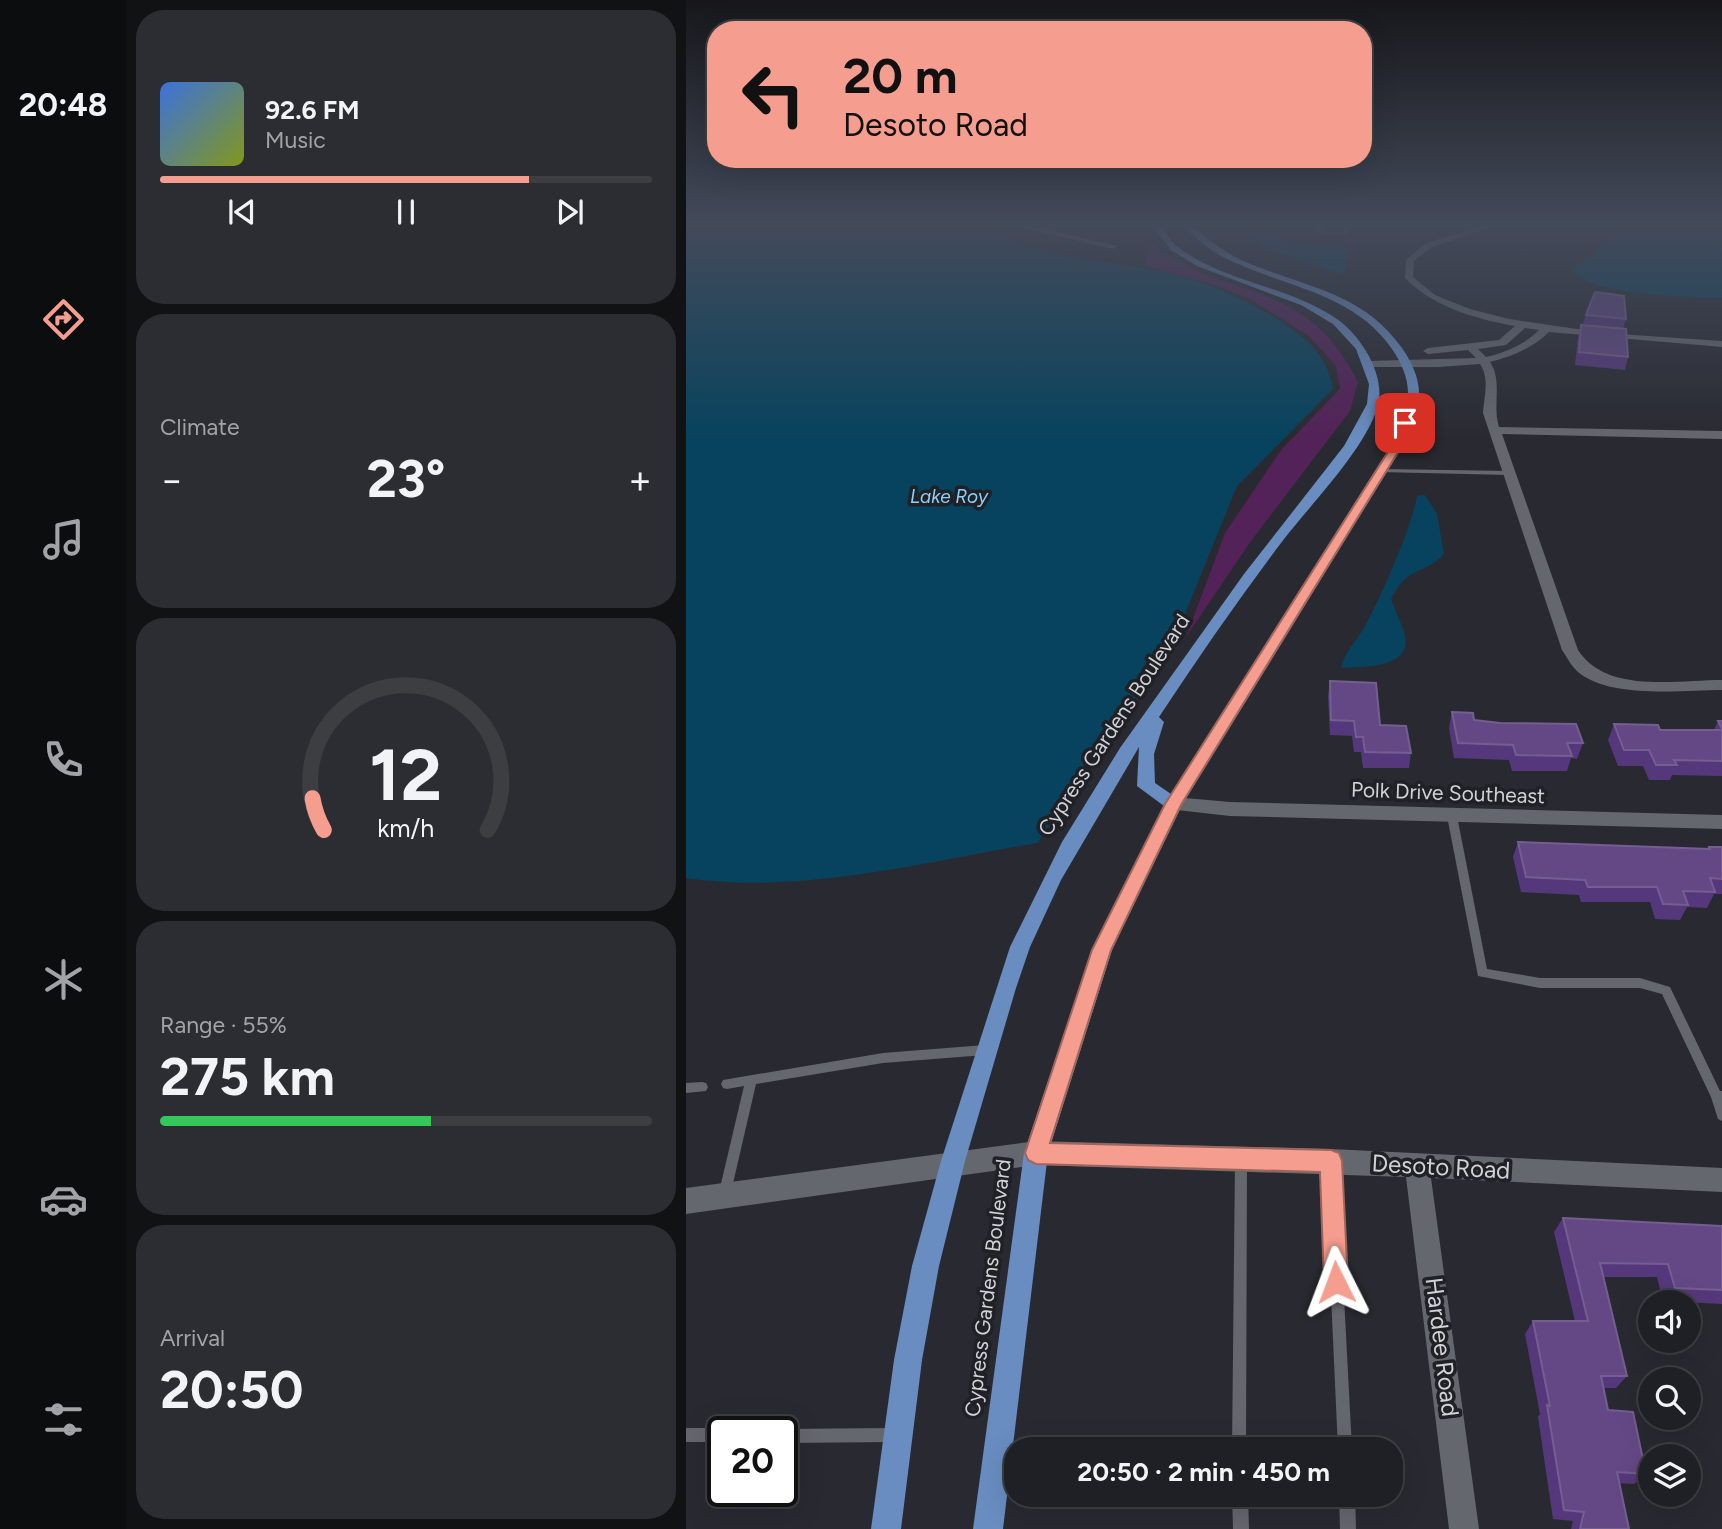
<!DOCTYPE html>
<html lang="en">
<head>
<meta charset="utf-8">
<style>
	:root { --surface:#1f2025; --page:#2c2d32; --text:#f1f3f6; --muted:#a1a3a7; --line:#3c3e42; --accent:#f59d8e }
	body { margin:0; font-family:Figtree,sans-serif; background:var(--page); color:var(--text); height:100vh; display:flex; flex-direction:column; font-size:26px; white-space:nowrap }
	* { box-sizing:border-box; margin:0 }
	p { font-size:23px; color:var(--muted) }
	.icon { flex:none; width:38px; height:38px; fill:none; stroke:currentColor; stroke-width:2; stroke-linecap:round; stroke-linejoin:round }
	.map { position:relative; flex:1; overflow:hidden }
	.details { display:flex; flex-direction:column; gap:10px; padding:10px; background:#111214; width:560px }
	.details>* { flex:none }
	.top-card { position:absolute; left:21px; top:21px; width:665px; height:147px; border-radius:28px; box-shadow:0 7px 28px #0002,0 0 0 2px var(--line); background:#f59d8e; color:#111; overflow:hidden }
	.buttons { position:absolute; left:952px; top:1290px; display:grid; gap:14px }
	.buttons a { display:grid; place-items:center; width:63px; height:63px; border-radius:50%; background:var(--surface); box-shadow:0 7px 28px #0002,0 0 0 2px var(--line); font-size:35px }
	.speed { position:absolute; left:21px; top:1416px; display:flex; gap:14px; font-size:35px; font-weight:700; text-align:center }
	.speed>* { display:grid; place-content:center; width:91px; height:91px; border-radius:50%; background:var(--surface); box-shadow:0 7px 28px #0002,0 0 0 2px var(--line); line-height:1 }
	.speed .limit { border:4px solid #111; border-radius:10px; background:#fff; color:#111 }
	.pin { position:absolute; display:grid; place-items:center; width:60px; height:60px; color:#fff; margin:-30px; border-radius:14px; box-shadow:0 4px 10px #0006 }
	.me { position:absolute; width:77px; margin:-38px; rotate:357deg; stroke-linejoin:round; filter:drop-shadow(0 0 5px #0008) }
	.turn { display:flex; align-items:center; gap:24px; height:147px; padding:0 21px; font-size:32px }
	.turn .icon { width:91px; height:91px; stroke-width:2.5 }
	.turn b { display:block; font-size:49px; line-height:60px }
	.big { font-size:52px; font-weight:700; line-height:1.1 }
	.details .card { flex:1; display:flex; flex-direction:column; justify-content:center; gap:10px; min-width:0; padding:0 24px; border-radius:28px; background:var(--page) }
	.details .dial { align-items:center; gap:0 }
	.dial svg { height:182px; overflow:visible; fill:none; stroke:var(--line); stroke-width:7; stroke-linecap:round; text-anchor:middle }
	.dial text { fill:var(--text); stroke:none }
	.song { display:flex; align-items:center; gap:21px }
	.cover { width:84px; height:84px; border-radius:10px; background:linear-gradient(135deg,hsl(220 70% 55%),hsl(70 70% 35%)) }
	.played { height:7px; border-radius:4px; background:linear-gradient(90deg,var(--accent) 75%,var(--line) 75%) }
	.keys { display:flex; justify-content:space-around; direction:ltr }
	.heat { display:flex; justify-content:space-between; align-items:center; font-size:38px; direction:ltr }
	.charge { height:10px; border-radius:5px; background:linear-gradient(90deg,#34c759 55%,var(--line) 0) }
	.trip { position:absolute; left:318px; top:1437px; width:399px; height:70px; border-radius:28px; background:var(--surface); box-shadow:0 7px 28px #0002,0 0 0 2px var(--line); font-weight:700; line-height:70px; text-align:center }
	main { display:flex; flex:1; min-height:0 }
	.dock { display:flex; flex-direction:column; width:126px; justify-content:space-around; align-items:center; background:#0c0d0f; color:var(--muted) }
	.dock .icon { width:49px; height:49px }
	.dock .on { color:var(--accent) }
	.dock b { font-size:32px; color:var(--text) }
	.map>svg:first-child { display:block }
	.green { fill:#532258 }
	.water { fill:#07435e }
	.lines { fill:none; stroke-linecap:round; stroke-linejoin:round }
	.lane { fill:#65676e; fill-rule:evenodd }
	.street { fill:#65676e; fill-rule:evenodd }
	.primary { fill:#698dc1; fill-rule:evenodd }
	.wall { fill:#55387b }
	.building { fill:#634885; stroke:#745e91; stroke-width:2 }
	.route { fill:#f59d8e; stroke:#9f665c; stroke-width:2 }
	.labels { text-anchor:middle; stroke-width:7; stroke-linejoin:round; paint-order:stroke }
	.far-water-label { font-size:19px; font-style:italic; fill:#8cd2fa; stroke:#202027 }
	.street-label { font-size:21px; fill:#d1d1d6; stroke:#202027 }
	.near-street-label { font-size:24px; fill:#d1d1d6; stroke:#202027 }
</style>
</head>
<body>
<main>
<nav class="dock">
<b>20:48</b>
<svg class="icon on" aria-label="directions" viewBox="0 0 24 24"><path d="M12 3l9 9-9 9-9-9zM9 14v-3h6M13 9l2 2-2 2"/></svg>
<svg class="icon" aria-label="music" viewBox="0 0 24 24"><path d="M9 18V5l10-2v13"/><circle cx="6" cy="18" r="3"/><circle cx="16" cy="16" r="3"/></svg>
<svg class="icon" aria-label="phone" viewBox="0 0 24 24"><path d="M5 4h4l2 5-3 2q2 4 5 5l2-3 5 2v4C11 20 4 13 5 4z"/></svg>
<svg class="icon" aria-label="climate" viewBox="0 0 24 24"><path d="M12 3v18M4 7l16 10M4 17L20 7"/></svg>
<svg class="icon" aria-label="car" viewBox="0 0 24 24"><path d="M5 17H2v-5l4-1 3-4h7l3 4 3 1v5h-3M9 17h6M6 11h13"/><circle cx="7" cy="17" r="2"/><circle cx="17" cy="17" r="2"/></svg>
<svg class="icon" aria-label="filters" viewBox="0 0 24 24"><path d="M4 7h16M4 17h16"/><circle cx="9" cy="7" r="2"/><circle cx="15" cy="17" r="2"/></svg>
</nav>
<section class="details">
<div class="card">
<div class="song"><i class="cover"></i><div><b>92.6 FM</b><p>Music</p></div></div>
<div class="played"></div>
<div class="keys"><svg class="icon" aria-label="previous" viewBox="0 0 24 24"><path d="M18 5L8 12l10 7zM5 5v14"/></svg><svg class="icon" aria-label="pause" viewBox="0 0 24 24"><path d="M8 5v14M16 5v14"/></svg><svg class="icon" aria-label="next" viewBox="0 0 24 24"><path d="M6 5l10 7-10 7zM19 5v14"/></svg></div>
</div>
<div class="card"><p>Climate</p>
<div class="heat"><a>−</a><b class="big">23°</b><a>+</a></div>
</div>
<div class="card dial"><svg viewBox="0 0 100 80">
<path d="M14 69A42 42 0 1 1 86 69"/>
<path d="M14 69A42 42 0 0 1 9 55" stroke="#f59d8e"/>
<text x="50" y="56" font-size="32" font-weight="700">12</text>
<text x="50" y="72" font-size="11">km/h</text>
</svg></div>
<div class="card"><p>Range · 55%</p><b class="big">275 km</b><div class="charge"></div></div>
<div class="card"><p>Arrival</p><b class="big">20:50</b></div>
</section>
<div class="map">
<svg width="1036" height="1529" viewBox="0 0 1036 1529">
	<rect width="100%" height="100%" fill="#292a31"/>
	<!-- green -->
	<path class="green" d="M465,243c79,61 153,32 207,139l-8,29 -99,130 -65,96 39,-104 56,-83 59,-61 -4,-23 -27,-30 -59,-37 -41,-16 -64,-17z"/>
	<!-- water -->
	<path class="water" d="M0,226h296c53,34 127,33 186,47 40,9 77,26 112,48 28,19 47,34 53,68l-96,97 -74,182 -45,57 -81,118c-112,19 -237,52 -351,35z
		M556,226h34l1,9 7,8 66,4 -6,28 -77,-26z
		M1007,226h29v72c-31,-1 -137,-2 -151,-30l23,-12 4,-9 24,-14z
		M739,495l12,19 7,40c-21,22 -36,11 -53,45 4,12 11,24 14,37 7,33 -44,31 -64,32 4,-16 12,-23 21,-37 15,-24 51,-107 55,-135z"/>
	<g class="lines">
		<!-- lane -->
		<path class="lane" d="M631,226h4l1,6h22l-2,-6h4l2,7 -2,1h-26l-2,-1z
			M695,469l129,2 3,2 -3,2 -131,-3v-2z
			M766,813l3,1 2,2 30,153 53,9h100l30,9 50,104h2v30l-4,-2 -7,-22 -49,-103 -22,-6h-100l-62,-12 -31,-160 2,-2z
			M299,1045l4,1 2,4 -2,4 -4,1 -102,8 -127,21 -25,108 -2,4 -4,2 -4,-2 -2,-4 25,-106 -17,3 -4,-1 -2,-4 2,-4 160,-27z
			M16,1082l4,1 2,4 -2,4 -20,2v-10z
			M555,1154l4,2 2,4 -1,289h-14l3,-289 2,-4z
			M645,1158l4,2 2,4 15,285h-14l-13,-285 2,-4z
			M0,1428h37l6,4h-6v10h-37z
			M207,1428l5,2 2,5 -2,5 -5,2 -111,1v-11h-5l5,-3z
			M546,1494h16l1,35h-16z
			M653,1494h16l1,35h-16z"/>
		<!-- street -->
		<path class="street" d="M329,226h17l85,20 -4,3z
			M796,226h13l-63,21 -18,14 -1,16 22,18 35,14 39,10 95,14 118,8v6l-173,-15c-18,17 -36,24 -59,30 13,19 2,43 9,65l223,4v8l-220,-5 76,216c28,44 99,30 144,30v10c-40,0 -112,9 -144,-18 -7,-6 -11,-15 -16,-22l-79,-237c1,-17 7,-34 -3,-49l-42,3h-71l-5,-3 5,-3 109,-3 -8,-8 -40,4 -5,-3 5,-3 71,-8 16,-14c-39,-7 -82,-19 -110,-48l1,-18 20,-17zM839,328l14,2c-15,15 -33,22 -53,27l-8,-8 28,-4z
			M488,797l56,5 492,13v14l-492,-13 -62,-7 -3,-5 3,-5z
			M350,1141l295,8 391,19v24l-291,-14 48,351h-30l-43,-352 -370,-12 -350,49v-26z"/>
		<!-- primary -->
		<path class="primary" d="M467,226h8c5,7 10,16 17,21 45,35 111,39 159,72 23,16 46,52 42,81 -7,43 -71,107 -98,143 -43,57 -83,115 -122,174l5,5 -10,32 1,29 16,11 221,-350c7,-16 15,-33 16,-51 0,-16 -7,-31 -16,-44 -37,-54 -101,-61 -156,-86 -20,-8 -37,-21 -52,-37h9c15,14 30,25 48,34 61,27 120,30 161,88 9,13 17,29 17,45 0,18 -9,35 -15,51l-222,361 -70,145 -64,203 -45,376h-30l51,-376 68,-203 72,-144 -27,-20 2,-39 -78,133 -31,67 -14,41 -51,173 -26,105 -17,94 -21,169h-30l23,-169 18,-94 29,-105 69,-214 52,-105 58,-94 124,-174 100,-128 23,-42 2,-20 -13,-35 -23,-25 -32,-19 -104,-39 -26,-16z"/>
	</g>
	<!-- wall -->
	<path class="wall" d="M900,315l40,4 -3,10 5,28 -3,13 -50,-5 3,-28z
		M644,681l81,72 -2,15h-46l-2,-16h-7l-2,-16 -22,-1 -2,-39z
		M766,712l22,8 109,23 -6,16 -6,-1 -4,13h-55l-3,-11 -55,-2 -5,-30z
		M1032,721h4v55l-50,-1 -2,5h-21l-6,-14h-25l-10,-26 6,-16 46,6h54z
		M832,842l189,7 2,-2h13v47h-8l-7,14 -20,-1 -7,13 -25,-1 -5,-17h-69l-2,-7 -58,-3 -8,-35z
		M877,1218l159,8v78l-59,-3 -6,-24h-53l23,99 -11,12h-12l4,22 38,64 -12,10 -15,-1 10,46h-58l2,-8 -20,-2 -15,-102 2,-3 -15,-80 8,-13h42l-21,-89z"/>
	<!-- building -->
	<path class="building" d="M909,292l29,4 2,23 -40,-4z
		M895,325l45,4 2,28 -49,-5z
		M644,681l46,2 4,42 26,1 5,27 -46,-1 -2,-15h-7l-2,-16 -23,-1z
		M766,712l21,1 1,7 26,3 76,1 7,19h-16l5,13 -56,-1 -3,-10 -55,-2z
		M1032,721h4v8z
		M928,724l44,1 2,5h62v31l-48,-1 3,5h-21l-7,-15h-25z
		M832,842l192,7 -1,-2h13v32l-12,-1 5,14 -32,-1 5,14 -25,-1 -6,-17h-69l-3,-7 -59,-3z
		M877,1218l159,8v64l-47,-2 -7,-24 -68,-1 27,113h-26l7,34 25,2 13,62 -29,-2 12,57h-49l4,-17 -20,-2 -17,-105 3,1 -17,-85h55z"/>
	<!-- sky -->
	<linearGradient id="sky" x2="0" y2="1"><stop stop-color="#17171b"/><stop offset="0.51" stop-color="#434a5a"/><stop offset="1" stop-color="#434a5a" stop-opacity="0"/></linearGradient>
	<rect width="1036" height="440" fill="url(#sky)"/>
	<!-- route -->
	<path class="route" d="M719,420l6,3 -8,21 -222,361 -70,145 -61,193 281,7 8,3 3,8 6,121 -3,8 -9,4 -8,-4 -4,-8 -4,-110 -284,-8 -8,-4 -3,-7 67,-203 73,-146 228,-360 7,-21z"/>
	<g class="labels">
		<!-- far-water labels -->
		<g class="far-water-label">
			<text x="263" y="503">Lake Roy</text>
		</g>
		<!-- street labels -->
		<g class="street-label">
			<text transform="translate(428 725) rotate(-57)" y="7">Cypress Gardens Boulevard</text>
			<text transform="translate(762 793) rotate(2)" y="7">Polk Drive Southeast</text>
			<text transform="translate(302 1288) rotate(-83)" y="7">Cypress Gardens Boulevard</text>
		</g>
		<!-- near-street labels -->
		<g class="near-street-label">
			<text transform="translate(755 1167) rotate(3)" y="8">Desoto Road</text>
			<text transform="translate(756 1347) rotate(83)" y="8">Hardee Road</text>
		</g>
	</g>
</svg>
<div class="buttons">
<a><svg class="icon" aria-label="sound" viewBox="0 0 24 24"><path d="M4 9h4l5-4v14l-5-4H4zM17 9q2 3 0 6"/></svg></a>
<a><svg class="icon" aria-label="search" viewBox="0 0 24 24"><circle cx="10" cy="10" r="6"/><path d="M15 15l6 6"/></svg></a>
<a><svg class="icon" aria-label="layers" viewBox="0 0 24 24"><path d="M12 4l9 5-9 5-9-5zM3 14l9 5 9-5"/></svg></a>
</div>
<div class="speed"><div class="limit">20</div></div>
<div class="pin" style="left:719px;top:423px;background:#d93025"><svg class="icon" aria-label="arrive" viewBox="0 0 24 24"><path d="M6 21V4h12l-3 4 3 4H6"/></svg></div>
<svg class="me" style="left:650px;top:1282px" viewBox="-20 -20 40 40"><path d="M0-17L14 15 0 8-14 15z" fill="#f59d8e" stroke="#fff" stroke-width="4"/></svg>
<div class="trip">20:50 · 2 min · 450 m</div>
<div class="top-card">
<div class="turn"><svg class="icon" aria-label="left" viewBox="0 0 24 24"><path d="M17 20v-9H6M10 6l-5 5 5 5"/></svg><div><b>20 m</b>Desoto Road</div></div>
</div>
</div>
</main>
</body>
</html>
